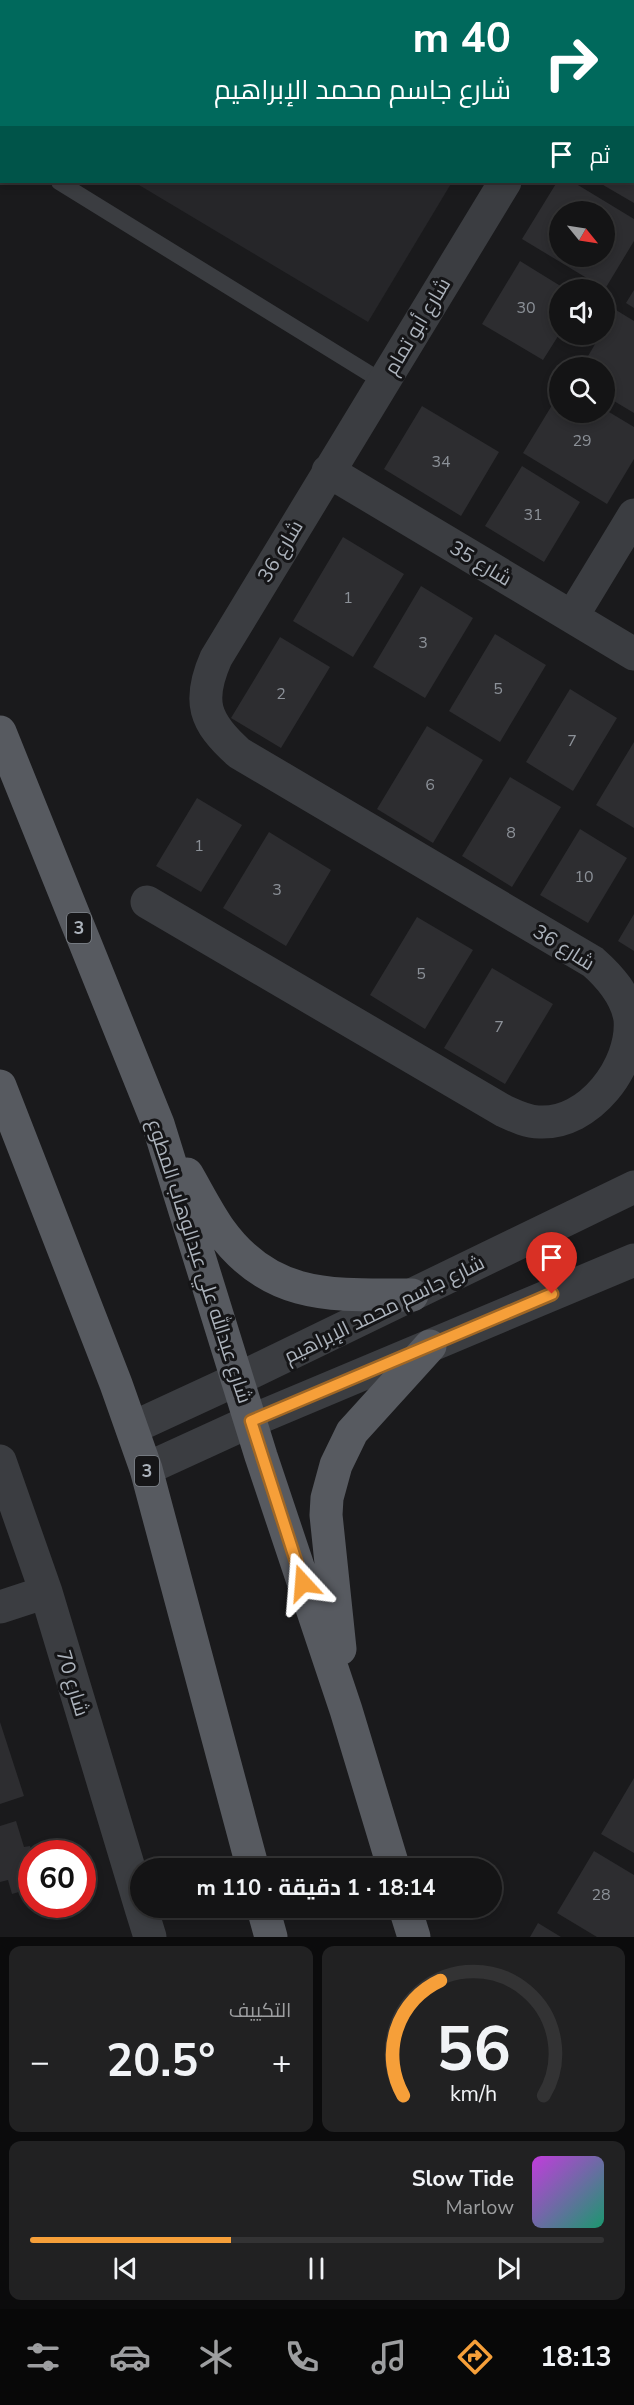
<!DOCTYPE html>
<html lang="ar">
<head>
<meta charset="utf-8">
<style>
	:root { --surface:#141415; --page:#212122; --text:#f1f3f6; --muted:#9d9ea0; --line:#333334; --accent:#f69f39 }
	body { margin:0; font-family:"Nunito Sans",Cairo,sans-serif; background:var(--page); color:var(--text); direction:rtl; height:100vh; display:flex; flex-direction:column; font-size:22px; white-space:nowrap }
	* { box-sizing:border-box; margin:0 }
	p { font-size:20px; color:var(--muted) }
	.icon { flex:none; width:33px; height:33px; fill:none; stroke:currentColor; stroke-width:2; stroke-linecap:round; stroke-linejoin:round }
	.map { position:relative; height:1937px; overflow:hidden; direction:ltr }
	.details { display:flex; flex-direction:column; gap:9px; padding:9px; background:#0b0b0c; flex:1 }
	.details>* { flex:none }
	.top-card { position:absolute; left:0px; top:0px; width:634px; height:183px; box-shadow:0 3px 9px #0003,0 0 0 2px var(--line); direction:rtl; background:#00695c; color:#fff; overflow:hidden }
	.needle { width:39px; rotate:120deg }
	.fabs { position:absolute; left:549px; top:201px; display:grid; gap:12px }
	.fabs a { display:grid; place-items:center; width:66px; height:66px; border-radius:50%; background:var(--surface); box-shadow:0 3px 9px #0003,0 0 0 2px var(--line); font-size:30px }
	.speed { position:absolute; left:18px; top:1840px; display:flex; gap:12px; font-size:30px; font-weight:700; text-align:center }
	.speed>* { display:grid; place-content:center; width:78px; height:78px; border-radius:50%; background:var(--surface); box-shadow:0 3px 9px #0003,0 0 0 2px var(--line); line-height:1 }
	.speed .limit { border:9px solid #d22; background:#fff; color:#111 }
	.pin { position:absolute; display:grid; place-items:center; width:51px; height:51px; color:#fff; margin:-62px -26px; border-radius:50% 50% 50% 0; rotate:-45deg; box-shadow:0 0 6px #0007 }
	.pin .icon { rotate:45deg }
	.me { position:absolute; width:66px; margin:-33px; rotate:341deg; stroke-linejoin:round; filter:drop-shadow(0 0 4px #0008) }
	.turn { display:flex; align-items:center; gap:21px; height:126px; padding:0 24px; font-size:27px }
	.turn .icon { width:78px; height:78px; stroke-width:2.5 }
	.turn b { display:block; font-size:42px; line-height:51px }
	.then { display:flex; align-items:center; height:57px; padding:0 24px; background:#0003; gap:12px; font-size:22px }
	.big { font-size:45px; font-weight:700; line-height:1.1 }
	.details .card { flex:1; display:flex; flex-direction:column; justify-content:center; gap:9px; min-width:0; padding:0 21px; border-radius:12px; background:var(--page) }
	.details .dial { align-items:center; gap:0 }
	.dial svg { height:156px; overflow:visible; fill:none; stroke:var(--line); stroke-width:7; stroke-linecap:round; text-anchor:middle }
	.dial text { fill:var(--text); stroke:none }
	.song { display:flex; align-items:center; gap:18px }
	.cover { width:72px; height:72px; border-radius:9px; background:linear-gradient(135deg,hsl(290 70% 55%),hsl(160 70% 35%)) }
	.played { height:6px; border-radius:3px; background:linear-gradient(90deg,var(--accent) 35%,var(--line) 35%) }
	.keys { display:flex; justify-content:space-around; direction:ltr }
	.heat { display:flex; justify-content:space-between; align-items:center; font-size:33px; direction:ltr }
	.details .tiles { flex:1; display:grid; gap:9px; grid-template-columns:1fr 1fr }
	.card:last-child { grid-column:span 2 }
	.trip { position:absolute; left:130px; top:1858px; width:372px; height:60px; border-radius:30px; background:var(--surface); box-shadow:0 3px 9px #0003,0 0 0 2px var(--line); font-weight:700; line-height:60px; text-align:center; direction:rtl }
	.menu { display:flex; height:96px; justify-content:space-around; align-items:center; background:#080808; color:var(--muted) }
	.menu .icon { width:42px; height:42px }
	.menu .active { color:var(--accent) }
	.menu b { font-size:27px; color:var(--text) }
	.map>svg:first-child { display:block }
	.built { fill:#262629 }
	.building { fill:#2d2d30; fill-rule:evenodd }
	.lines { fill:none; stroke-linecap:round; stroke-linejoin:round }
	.service { stroke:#3b3d41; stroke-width:16 }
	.minor { stroke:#3b3d41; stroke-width:33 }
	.tertiary { stroke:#3b3d41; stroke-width:33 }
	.primary { stroke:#575a60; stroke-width:33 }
	.route-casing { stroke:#a06725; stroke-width:15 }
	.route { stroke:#f69f39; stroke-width:10 }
	.labels { text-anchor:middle; stroke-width:6; stroke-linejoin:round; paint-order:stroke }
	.number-label { font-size:16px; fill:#8c9198 }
	.shield { fill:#151517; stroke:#7f848a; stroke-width:1.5 }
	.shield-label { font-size:18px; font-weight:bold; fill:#acb3bc }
	.street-label { font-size:20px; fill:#acb3bc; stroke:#151517 }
</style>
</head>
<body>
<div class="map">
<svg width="634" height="1937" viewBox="0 0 634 1937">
	<rect width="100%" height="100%" fill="#1a1a1c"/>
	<!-- built -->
	<path class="built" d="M81,0h480l-481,1z
		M134,182h318l-84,140z"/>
	<!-- building -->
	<path class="building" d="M557,182h16l61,37v22l-29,48 -83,-50zM560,212h44v44h-44z
		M598,182h36v21z
		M520,261l47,29h-7v43l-17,27 -61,-36z
		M634,290v18l-8,-5z
		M616,310l18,11v92l-30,-18v-27h-23l20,-34h3v-5z
		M560,392v20h44v-3l30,18v32l-27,45 -84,-51z
		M422,406l77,46 -38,64 -77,-47z
		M522,466l58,36 -36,60 -59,-36z
		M343,537l61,37 -51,83 -60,-36z
		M421,586l52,32 -48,80 -52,-31z
		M495,634l51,31 -46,77 -51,-31z
		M280,637l50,30 -49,81 -50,-30z
		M570,689l47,29 -44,73 -47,-29z
		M427,726l56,34 -50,83 -56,-34z
		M634,742v86l-38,-23z
		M510,777l51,30 -49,80 -50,-31z
		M197,798l45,27 -41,67 -45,-26z
		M580,829l47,29 -39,65 -48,-28z
		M269,832l62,38 -45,76 -63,-38z
		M634,914v37l-16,-10z
		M417,917l56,33 -48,79 -55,-34z
		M492,968l61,36 -48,80 -61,-36z
		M0,1722l24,74 -24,8z
		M634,1778v75l-33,-19z
		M16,1821l8,26 6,-1 2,8v34l-20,6 -4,-14 -8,2v-56z
		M594,1851l40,24v62h-37l-40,-24z
		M538,1923l23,14h-31z"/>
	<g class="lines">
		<!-- service -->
		<path class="service" d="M54,2l1,-2
			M0,90l2,-3
			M0,136l2,2
			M59,182l324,200"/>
		<!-- minor -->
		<path class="minor" d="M614,2l1,-2
			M328,471l306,183
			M572,617l62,-102
			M147,902l357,209c11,5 23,11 35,11 50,3 95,-56 91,-103 -4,-24 -20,-42 -37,-57l-354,-209c-35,-31 -42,-52 -23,-95l289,-476
			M0,1461l46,131 95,316
			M0,1607l46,-15
			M141,1908l9,29"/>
		<!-- tertiary -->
		<path class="tertiary" d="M132,1428l106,-49 396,-192
			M146,1469l105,-48 383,-161"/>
		<!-- primary -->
		<path class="primary" d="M0,732l158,392 103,332 85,254 48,159
			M0,1086l116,298 30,85 107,400
			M187,1174c11,19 21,39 33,56 51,71 115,65 192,65
			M340,1649l-14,-134 1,-17 9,-33 16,-33 78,-86
			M263,1908l8,29
			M405,1908l9,29"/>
	</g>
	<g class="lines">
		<!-- route casing -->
		<g class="route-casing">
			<path id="route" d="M303,1583l-52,-162 301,-127"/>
		</g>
		<!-- route -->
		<use href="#route" class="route"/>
	</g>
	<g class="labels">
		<!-- number labels -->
		<g class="number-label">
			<text x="526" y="313">30</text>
			<text x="582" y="446">29</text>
			<text x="441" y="467">34</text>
			<text x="533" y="520">31</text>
			<text x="348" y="603">1</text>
			<text x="423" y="648">3</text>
			<text x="498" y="694">5</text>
			<text x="281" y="699">2</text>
			<text x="572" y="746">7</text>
			<text x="430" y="790">6</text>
			<text x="511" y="838">8</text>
			<text x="199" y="851">1</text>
			<text x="584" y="882">10</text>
			<text x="277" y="895">3</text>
			<text x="421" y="979">5</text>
			<text x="499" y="1032">7</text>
			<text x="601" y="1900">28</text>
		</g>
		<!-- shield labels -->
		<g class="shield">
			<rect x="67" y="913" width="24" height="30" rx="4.5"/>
			<rect x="135" y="1456" width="24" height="30" rx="4.5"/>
		</g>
		<g class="shield-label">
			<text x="79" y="934">3</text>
			<text x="147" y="1477">3</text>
		</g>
		<!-- street labels -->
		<g class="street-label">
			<text transform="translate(417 326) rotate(-59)" y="7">شارع أبو تمام</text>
			<text transform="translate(280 551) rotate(-59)" y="7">شارع 36</text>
			<text transform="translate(481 563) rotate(31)" y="7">شارع 35</text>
			<text transform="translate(564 947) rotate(32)" y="7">شارع 36</text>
			<text transform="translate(200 1261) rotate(72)" y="7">شارع عبدالله علي عبدالوهاب المطوع</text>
			<text transform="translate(384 1309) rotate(-26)" y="7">شارع جاسم محمد الإبراهيم</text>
			<text transform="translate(73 1683) rotate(73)" y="7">شارع 70</text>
		</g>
	</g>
</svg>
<div class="fabs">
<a><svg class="needle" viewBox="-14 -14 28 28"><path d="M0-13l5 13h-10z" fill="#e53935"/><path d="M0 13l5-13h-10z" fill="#9d9ea0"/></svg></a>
<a><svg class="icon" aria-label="sound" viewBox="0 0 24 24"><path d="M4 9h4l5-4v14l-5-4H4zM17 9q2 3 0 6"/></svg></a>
<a><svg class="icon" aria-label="search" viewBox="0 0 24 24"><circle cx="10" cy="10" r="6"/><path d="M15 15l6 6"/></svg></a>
</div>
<div class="speed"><div class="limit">60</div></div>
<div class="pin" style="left:552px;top:1294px;background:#d93025"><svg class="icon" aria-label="arrive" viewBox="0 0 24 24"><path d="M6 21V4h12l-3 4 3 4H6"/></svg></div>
<svg class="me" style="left:303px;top:1583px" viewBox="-20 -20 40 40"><path d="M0-17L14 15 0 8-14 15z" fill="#f69f39" stroke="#fff" stroke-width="4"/></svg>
<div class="trip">18:14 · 1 دقيقة · 110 m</div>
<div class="top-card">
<div class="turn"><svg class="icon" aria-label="right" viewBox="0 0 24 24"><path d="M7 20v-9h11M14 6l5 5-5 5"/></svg><div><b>40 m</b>شارع جاسم محمد الإبراهيم</div></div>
<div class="then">ثم<svg class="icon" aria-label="arrive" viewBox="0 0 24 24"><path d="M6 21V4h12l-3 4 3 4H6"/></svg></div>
</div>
</div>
<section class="details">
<div class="tiles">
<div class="card dial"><svg viewBox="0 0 100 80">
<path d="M14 69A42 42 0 1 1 86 69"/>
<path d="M14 69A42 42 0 0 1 33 10" stroke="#f69f39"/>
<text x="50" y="56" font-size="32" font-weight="700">56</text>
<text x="50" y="72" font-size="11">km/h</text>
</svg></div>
<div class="card"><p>التكييف</p>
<div class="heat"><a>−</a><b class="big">20.5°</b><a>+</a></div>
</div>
<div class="card">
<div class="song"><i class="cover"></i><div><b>Slow Tide</b><p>Marlow</p></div></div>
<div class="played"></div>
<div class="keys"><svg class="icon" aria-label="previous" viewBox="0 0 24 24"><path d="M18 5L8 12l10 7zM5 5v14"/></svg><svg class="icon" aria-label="pause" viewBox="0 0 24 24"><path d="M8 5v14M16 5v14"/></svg><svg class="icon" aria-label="next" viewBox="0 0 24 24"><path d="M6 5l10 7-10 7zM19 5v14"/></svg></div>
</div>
</div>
</section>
<nav class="menu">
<b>18:13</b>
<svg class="icon active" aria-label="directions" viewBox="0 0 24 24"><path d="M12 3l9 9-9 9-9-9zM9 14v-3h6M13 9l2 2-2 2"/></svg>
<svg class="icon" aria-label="music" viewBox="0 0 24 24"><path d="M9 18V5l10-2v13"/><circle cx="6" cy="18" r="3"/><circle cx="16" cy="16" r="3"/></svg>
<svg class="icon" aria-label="phone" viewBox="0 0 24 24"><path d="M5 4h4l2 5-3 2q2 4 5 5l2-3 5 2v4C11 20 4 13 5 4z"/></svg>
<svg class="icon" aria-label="climate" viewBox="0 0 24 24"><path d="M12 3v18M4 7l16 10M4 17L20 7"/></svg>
<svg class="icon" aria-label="car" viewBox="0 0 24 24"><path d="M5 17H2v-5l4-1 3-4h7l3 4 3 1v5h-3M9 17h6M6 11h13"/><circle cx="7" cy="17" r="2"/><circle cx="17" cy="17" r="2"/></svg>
<svg class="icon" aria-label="filters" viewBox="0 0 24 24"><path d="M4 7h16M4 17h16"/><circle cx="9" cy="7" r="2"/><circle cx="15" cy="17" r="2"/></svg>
</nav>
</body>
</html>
